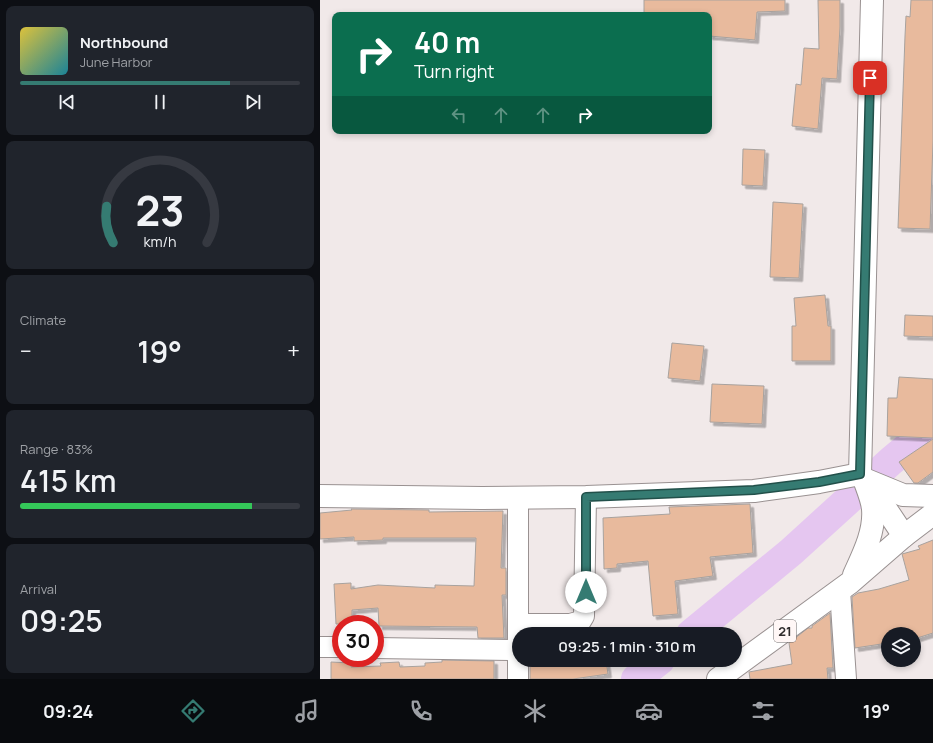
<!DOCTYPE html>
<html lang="en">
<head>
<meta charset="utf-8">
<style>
	:root { --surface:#171b24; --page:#20242c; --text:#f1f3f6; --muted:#9ea1a6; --line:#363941; --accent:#357b72 }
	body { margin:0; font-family:Manrope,sans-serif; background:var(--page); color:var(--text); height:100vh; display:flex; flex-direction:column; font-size:15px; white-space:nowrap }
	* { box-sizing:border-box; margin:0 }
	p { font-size:13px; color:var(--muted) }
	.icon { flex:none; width:22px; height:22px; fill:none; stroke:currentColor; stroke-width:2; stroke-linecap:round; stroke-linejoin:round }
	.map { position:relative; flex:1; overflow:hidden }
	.details { display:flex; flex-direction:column; gap:6px; padding:6px; background:#0d0f14; width:320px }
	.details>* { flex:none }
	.guide { position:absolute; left:12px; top:12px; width:380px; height:122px; border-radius:8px; box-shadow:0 2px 6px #0003; background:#0b6e4f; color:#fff; overflow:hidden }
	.fabs { position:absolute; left:561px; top:627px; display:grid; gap:8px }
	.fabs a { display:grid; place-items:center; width:40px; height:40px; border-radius:50%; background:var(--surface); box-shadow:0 2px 6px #0003; font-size:20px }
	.speed { position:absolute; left:12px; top:615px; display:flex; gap:8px; font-size:20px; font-weight:700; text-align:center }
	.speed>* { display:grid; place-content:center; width:52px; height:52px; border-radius:50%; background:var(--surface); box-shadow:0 2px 6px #0003; line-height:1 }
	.speed .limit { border:6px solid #d22; background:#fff; color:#111 }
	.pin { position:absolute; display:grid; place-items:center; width:34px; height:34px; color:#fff; margin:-17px; border-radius:8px; box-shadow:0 2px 6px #0006 }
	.me { position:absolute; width:44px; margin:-22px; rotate:0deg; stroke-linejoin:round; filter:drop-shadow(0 0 3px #0008) }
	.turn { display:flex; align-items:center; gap:14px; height:84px; padding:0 16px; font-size:18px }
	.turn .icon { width:52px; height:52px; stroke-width:2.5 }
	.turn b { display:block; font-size:28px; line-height:34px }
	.lanes { display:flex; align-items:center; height:38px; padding:0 16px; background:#0003; justify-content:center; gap:20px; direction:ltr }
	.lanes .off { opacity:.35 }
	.big { font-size:30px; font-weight:600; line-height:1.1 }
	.details .tile { flex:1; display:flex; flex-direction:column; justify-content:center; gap:6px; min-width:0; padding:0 14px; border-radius:8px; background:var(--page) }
	.details .dial { align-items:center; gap:0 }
	.dial svg { height:104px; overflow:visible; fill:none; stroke:var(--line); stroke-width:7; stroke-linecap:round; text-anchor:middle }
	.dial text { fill:var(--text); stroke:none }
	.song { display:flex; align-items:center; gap:12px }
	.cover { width:48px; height:48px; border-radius:6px; background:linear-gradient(135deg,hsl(50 70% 55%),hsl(190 70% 35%)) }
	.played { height:4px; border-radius:2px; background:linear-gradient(90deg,var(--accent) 75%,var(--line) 75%) }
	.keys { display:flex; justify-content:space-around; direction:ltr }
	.heat { display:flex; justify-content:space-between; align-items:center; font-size:22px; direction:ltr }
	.charge { height:6px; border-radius:3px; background:linear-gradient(90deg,#34c759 83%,var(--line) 0) }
	.trip { position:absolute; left:192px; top:627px; width:230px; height:40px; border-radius:20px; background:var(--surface); box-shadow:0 2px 6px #0003; font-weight:600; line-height:40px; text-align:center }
	.tabs { display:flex; height:64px; justify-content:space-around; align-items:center; background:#090b0e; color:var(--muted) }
	.tabs .icon { width:28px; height:28px }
	.tabs .on { color:var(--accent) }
	.tabs b { font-size:18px; color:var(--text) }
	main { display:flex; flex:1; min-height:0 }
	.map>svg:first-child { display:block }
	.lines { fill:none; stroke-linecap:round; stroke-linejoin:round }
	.river { stroke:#e5c6f0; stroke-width:30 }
	.building { fill:#e8ba9d; stroke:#a8a29e; filter:url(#shadow) }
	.street-casing { stroke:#999191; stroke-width:22 }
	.secondary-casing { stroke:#999191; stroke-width:24 }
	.highway-casing { stroke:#999191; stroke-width:24 }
	.street { stroke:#fff; stroke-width:20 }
	.secondary { stroke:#fff; stroke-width:22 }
	.highway { stroke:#fff; stroke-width:22 }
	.route-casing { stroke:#22504a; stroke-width:10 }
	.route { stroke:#357b72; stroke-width:7 }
	.labels { text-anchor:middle; stroke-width:4; stroke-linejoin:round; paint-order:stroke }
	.shield { fill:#fff7f6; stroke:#6d6868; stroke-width:1 }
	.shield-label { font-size:13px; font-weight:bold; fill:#2e2b2b }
</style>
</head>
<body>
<main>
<section class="details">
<div class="tile">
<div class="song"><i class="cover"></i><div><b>Northbound</b><p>June Harbor</p></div></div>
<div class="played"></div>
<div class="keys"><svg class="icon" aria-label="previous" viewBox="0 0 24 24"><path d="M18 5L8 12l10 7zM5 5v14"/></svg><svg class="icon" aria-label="pause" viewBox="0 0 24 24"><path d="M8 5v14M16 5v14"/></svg><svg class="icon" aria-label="next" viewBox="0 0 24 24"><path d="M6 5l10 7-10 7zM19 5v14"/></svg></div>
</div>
<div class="tile dial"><svg viewBox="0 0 100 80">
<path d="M14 69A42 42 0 1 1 86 69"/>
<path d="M14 69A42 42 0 0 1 9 41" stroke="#357b72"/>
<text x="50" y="56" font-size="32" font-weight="700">23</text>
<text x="50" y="72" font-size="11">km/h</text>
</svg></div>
<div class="tile"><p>Climate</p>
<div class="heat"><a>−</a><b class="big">19°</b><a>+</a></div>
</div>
<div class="tile"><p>Range · 83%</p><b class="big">415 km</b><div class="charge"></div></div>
<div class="tile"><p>Arrival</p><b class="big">09:25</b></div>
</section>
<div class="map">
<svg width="613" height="679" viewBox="0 0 613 679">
	<defs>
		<filter id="shadow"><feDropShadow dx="3.5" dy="3.5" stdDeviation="0" flood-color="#0004"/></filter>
	</defs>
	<rect width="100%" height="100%" fill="#f1e9e9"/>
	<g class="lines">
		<!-- river -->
		<path class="river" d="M371,634l100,-82 100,-91 42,-35
			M316,679l24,-19"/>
	</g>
	<!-- building -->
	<path class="building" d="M324,0h141v11l-28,1 -2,28 -46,-4v-23l-65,2z
		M498,0h22v27l-3,52 -15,-1 -4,51 -26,-3 4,-42 5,1 3,-37 15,1z
		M591,0h22v141l-3,88 -32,-1 7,-192 1,-20 4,1z
		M423,149l22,1 -2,36 -21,-1z
		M453,202l30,2 -4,74 -29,-1z
		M505,295l3,31h3v35h-39v-35h4l-2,-28z
		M585,315l28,1v21l-29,-1z
		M352,343l32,3 -4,35 -32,-3z
		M579,377l34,2v59l-46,-2 1,-38h9z
		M392,384l52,2 -2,38 -52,-2z
		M613,439v33l-15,11h-4l-15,-21z
		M430,504l3,49 -43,4 3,19 -38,5 3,33 -25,2 -5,-55 -31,3v4l-13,1 -1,-51 67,-4 -1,-7z
		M31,509l78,1v2l74,-1 -2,57h5v27h-4l2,43h-26l-1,-11 -98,-1 -1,-18 -26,2v14h-16l-2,-40 17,-1v6l27,-4 57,3v-3l39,1 2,-48h-93v2l-29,1v-4l-34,2v-26l32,-3z
		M613,540v93l-19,6v-5h-26v9l-33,5 -3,-51 6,-4 21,-4 30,-9 -7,-26 18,-5 -2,-3z
		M510,613l3,55h-6l1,11h-78l-1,-7 43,-8 -3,-21 19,-15h4v-2z
		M122,660l52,1v18h-163v-17l20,1v4l30,-1 -1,-3 19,-1 1,5 25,-1v-3l17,-1z
		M210,660h76l2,14 -35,5h-43z"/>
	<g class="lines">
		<!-- street casing -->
		<g class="street-casing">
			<path id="street" d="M198,497v182
				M520,591l6,88
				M198,624h52l11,-3 3,-5 2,-119
				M0,647h21
				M55,648l143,2"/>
		</g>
		<!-- secondary casing -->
		<g class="secondary-casing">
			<path id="secondary" d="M552,0l-12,474 20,26 24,36
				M0,496l162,2 104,-1 168,-6 65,-9 41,-8"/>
		</g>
		<!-- highway casing -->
		<g class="highway-casing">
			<path id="highway" d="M544,479l39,16 30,1
				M534,575c9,-20 21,-43 19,-66 -1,-10 -6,-21 -9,-30
				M398,679l133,-97 53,-46 29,-22"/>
		</g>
		<!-- street -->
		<use href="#street" class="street"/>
		<!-- secondary -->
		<use href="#secondary" class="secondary"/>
		<!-- highway -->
		<use href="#highway" class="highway"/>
	</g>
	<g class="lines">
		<!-- route casing -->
		<g class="route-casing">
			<path id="route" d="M266,592v-95l168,-7 65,-8 41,-8 10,-396"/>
		</g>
		<!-- route -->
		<use href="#route" class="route"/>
	</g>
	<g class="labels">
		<!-- shield labels -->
		<rect class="shield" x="454" y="620" width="22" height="22" rx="3"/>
		<g class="shield-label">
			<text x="465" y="636">21</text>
		</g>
	</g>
</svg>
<div class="fabs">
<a><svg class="icon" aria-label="layers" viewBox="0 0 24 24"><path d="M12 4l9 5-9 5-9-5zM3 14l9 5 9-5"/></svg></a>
</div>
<div class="speed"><div class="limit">30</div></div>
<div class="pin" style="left:550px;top:78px;background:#d93025"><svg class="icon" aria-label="arrive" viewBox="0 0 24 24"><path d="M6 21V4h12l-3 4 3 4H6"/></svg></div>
<svg class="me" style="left:266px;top:592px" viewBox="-20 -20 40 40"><circle r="19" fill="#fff"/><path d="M0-13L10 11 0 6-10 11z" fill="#357b72"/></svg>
<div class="trip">09:25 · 1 min · 310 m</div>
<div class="guide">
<div class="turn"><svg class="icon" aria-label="right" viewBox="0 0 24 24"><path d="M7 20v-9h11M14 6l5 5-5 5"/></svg><div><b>40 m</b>Turn right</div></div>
<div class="lanes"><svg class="icon off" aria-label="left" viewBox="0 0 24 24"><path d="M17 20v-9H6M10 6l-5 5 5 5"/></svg><svg class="icon off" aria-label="ahead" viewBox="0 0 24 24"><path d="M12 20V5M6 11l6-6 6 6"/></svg><svg class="icon off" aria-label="ahead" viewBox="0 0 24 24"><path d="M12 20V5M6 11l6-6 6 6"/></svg><svg class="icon" aria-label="right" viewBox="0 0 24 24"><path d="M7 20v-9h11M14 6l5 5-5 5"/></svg></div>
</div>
</div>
</main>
<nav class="tabs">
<b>09:24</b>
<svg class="icon on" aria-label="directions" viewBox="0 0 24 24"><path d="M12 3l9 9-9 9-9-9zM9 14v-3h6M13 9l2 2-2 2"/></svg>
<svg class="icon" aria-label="music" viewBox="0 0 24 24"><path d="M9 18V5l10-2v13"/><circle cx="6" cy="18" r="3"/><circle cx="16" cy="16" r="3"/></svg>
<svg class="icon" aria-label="phone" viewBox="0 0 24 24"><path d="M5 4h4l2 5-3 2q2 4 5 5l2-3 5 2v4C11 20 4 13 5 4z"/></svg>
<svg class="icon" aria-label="climate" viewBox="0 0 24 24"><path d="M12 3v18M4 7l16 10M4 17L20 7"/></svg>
<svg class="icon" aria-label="car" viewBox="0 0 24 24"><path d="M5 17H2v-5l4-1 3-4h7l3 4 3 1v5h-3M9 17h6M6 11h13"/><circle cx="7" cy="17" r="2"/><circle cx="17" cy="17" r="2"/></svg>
<svg class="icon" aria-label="filters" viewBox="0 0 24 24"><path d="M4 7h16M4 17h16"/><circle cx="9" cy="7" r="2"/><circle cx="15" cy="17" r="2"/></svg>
<b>19°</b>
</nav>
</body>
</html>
